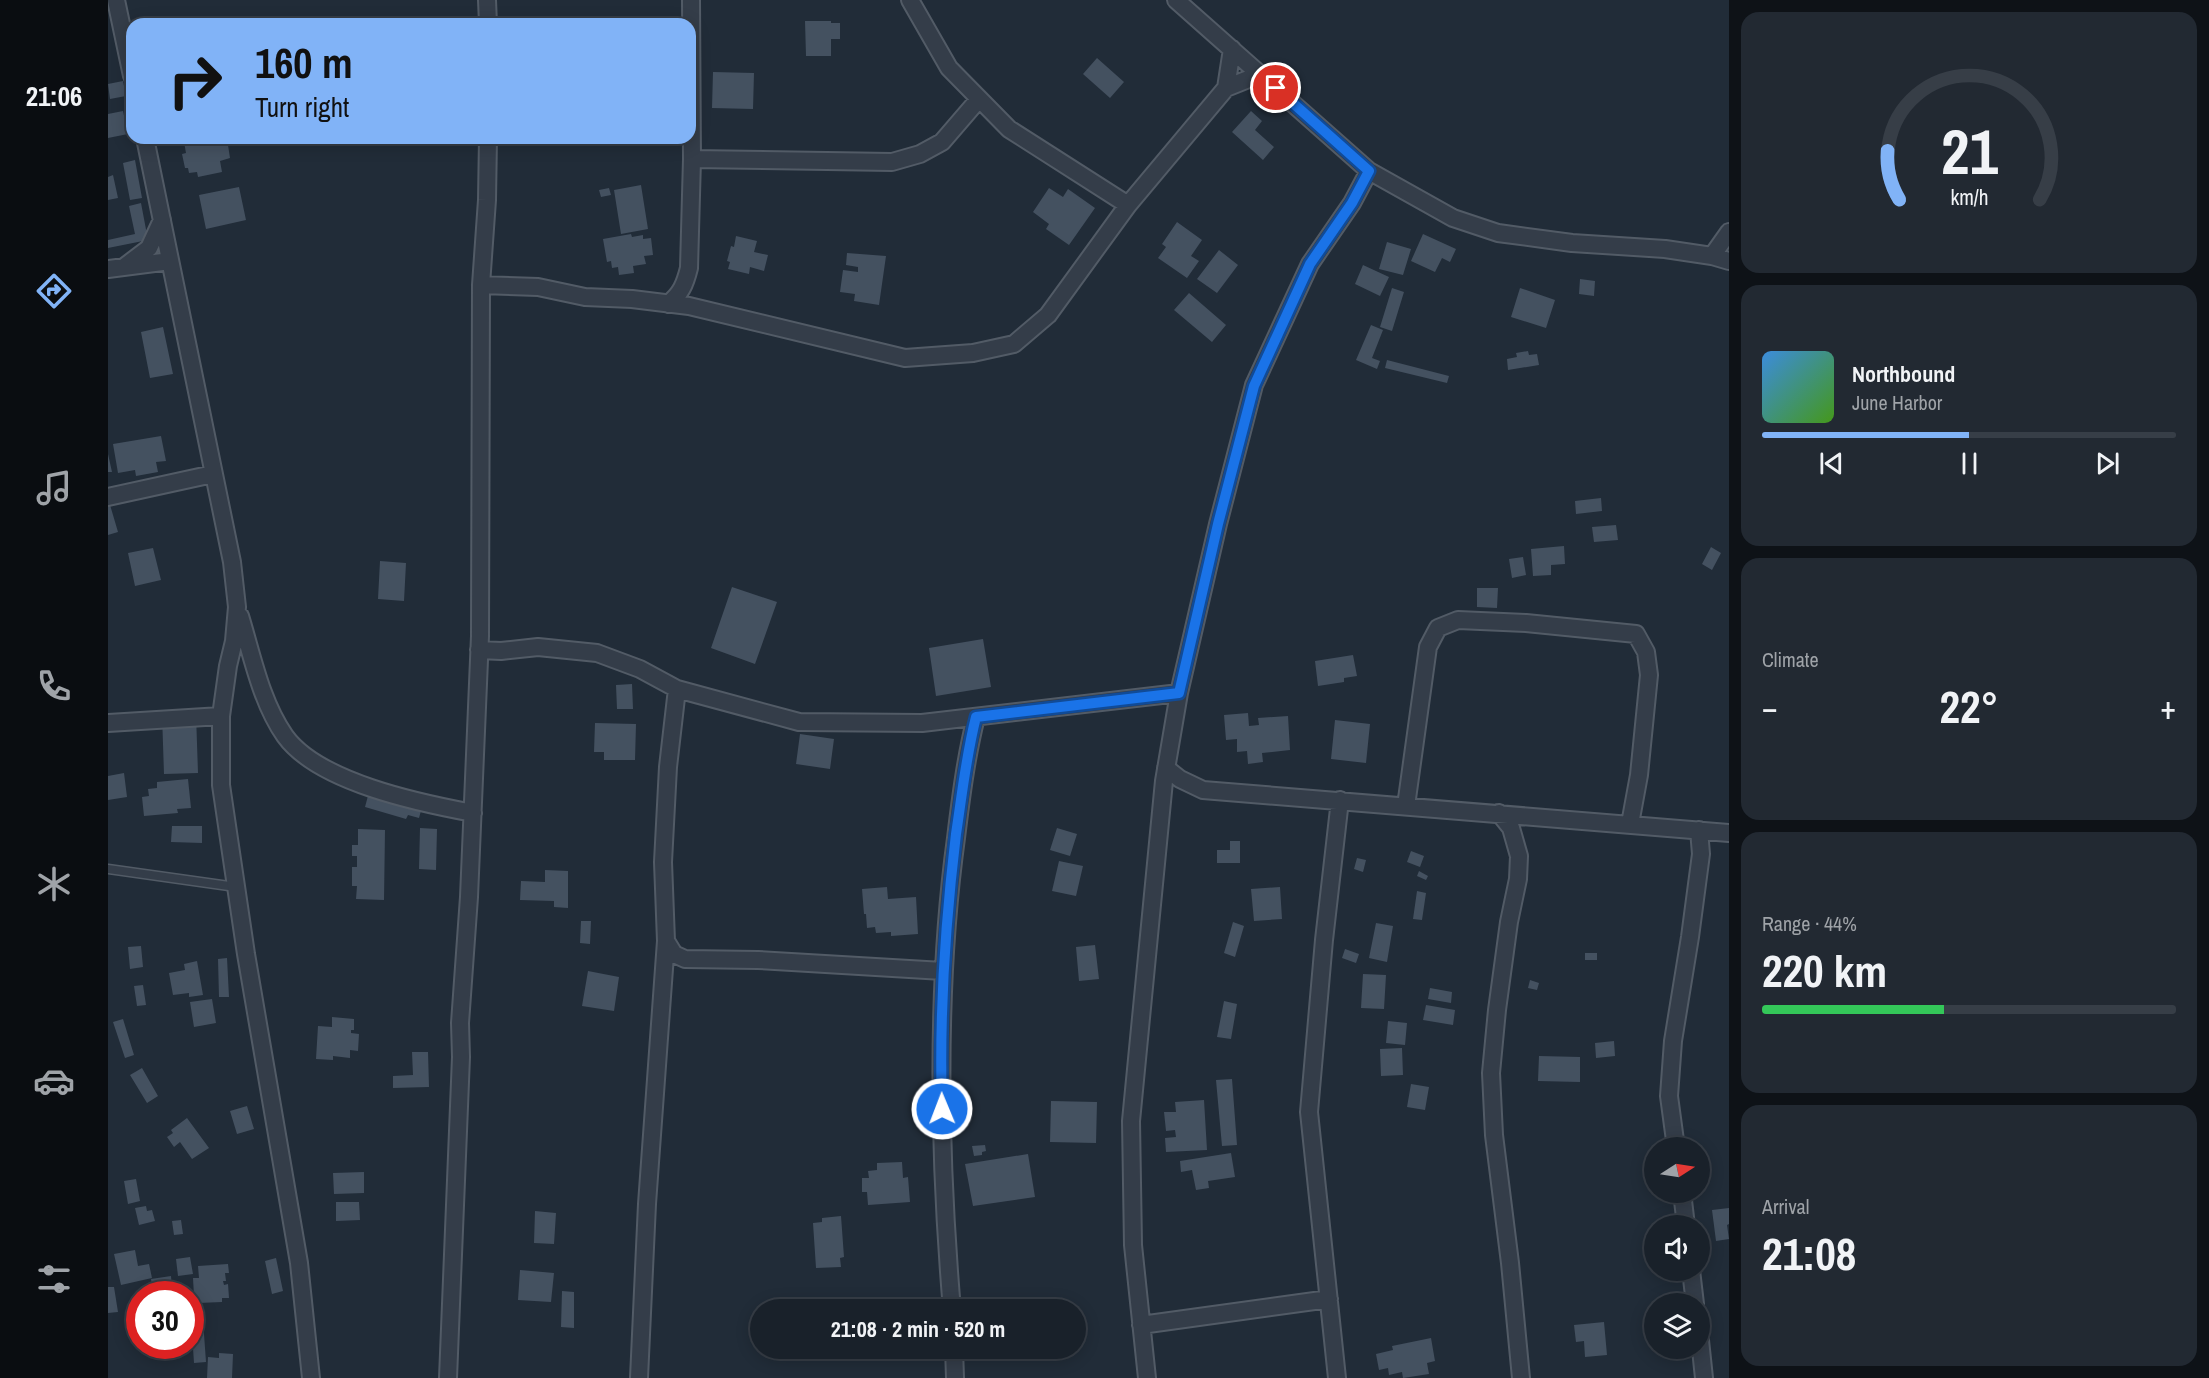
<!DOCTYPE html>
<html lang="en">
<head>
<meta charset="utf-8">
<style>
	:root { --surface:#19212a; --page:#222932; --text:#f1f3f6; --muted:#9fa3a8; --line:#373e47; --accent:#81b3f7 }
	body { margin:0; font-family:"Archivo Narrow",sans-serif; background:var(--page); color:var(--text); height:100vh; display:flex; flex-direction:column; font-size:22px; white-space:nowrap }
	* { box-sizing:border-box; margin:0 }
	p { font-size:20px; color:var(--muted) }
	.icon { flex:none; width:33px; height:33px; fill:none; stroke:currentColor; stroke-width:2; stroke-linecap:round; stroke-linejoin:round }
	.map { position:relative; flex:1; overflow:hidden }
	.side { display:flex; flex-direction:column; gap:12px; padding:12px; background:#0e1217; width:480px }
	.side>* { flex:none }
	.banner { position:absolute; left:18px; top:18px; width:570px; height:126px; border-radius:18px; box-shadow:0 3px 15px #0003,0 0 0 2px var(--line); background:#81b3f7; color:#111; overflow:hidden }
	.needle { width:39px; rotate:78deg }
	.tools { position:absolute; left:1536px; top:1137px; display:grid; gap:12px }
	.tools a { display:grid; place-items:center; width:66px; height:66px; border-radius:50%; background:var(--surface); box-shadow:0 3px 15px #0003,0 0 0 2px var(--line); font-size:30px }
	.speed { position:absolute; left:18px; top:1281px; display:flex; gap:12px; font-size:30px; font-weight:700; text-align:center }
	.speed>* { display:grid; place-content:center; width:78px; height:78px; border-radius:50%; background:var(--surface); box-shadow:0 3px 15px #0003,0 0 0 2px var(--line); line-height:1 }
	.speed .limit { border:9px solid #d22; background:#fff; color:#111 }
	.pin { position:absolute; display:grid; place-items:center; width:51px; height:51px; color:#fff; margin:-26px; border:3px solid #fff; border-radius:50%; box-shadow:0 2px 6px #0007 }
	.me { position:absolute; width:66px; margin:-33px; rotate:359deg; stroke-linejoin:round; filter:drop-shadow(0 0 4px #0008) }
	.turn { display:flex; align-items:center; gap:21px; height:126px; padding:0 30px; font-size:27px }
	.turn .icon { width:78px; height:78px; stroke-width:2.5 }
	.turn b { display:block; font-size:42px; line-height:51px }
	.big { font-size:45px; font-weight:800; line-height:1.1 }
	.side .card { flex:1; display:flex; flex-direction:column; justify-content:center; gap:9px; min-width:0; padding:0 21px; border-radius:18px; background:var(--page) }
	.side .dial { align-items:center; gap:0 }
	.dial svg { height:156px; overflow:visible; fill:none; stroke:var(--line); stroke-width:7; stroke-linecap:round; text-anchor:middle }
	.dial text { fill:var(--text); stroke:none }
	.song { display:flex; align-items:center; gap:18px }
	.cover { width:72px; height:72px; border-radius:9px; background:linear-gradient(135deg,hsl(210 70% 55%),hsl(100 70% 35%)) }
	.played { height:6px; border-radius:3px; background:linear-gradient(90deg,var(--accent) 50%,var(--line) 50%) }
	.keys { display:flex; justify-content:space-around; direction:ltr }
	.heat { display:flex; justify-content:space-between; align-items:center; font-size:33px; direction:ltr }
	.charge { height:9px; border-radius:4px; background:linear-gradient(90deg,#34c759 44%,var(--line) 0) }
	.trip { position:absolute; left:642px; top:1299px; width:336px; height:60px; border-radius:30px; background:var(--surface); box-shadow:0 3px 15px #0003,0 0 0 2px var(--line); font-weight:800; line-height:60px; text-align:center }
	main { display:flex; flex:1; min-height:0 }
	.tabs { display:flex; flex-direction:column; width:108px; justify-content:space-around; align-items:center; background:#0a0d11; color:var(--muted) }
	.tabs .icon { width:42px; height:42px }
	.tabs .on { color:var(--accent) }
	.tabs b { font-size:27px; color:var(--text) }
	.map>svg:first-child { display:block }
	.building { fill:#445160 }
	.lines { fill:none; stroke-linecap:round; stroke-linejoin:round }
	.lane-casing { stroke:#525b66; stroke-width:11 }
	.street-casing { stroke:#525b66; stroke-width:20 }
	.lane { stroke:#343d49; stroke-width:8 }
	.street { stroke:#343d49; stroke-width:16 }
	.route-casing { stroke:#114b97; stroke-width:15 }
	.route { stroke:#1a73e8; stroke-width:10 }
</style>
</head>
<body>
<main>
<nav class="tabs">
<b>21:06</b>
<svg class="icon on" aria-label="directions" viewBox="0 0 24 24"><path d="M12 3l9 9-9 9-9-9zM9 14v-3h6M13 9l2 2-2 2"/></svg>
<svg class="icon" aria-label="music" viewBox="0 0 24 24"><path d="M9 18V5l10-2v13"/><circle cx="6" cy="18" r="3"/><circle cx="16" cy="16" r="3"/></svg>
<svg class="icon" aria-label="phone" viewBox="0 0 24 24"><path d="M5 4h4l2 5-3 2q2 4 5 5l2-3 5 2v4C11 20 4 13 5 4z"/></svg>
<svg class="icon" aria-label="climate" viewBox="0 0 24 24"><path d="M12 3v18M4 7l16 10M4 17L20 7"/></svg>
<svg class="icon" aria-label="car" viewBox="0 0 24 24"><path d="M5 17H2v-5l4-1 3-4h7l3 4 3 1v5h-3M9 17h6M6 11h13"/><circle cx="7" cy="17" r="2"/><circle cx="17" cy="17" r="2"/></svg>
<svg class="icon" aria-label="filters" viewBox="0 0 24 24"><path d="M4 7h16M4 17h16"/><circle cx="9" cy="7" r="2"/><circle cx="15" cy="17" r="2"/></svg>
</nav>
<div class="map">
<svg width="1621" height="1378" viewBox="0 0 1621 1378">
	<rect width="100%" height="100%" fill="#212c38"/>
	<!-- building -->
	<path class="building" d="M697,21h26v2h9v16h-9v17h-25z
		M989,58l27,24 -14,16 -27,-24z
		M605,72l41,1 -1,36 -41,-1z
		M15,81l3,15 -16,3 -2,-15z
		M15,111l5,23 -20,4v-24z
		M1143,111l11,10 -7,9 19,17 -11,13 -31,-28z
		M72,138h50l2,6 -4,1 2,13 -10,3 2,11 -24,5 -1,-5 -8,1 -1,-5h-3l-3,-14 4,-1 -2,-11 -3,1z
		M27,160l7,38 -12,2 -7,-37z
		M5,175l5,23 -10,2v-23z
		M533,185l7,44 -27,5 -7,-44z
		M131,187l7,33 -40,9 -7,-34z
		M501,188l2,7 -10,2 -2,-7z
		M941,188l14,9 5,-8 27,19 -26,37 -23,-16 3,-5 -16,-12z
		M33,203l7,37 -40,8v-8l27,-6 -6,-28z
		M1069,222l25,18 -11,16 8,5 -12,17 -29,-20 8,-11 -4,-3z
		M523,234l1,3 11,-2v4l8,-1 2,17 -9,1 2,8 -13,2 1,7 -15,2 -1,-8 -6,1 -1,-7 -4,1 -4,-23z
		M1315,234l33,15 -6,13 -8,-4 -7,14 -24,-11z
		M628,236l21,5 -3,11 14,3 -4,16 -14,-4 -1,7 -21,-5 2,-7 -3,-1 4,-15 3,1z
		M1279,242l24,7 -8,26 -24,-6z
		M1111,250l19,15 -21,28 -20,-14z
		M739,253l39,3 -7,49 -25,-4 1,-7 -15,-2 3,-22 15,2v-5l-12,-2z
		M1255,265l26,12 -9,19 -25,-12z
		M1472,279l15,2 -1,15 -15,-2z
		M1284,288l12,4 -12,39 -12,-4z
		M1412,288l35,12 -9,28 -35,-11z
		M1081,293l37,32 -14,17 -38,-32z
		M1263,325l12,5 -11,28 8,3 -3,8 -21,-9z
		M55,327l10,47 -23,4 -9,-46z
		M1420,351l1,4 8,-1 2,11 -31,5 -1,-11 10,-2 -1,-4z
		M1279,360l62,16 -2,7 -62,-15z
		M53,436l5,25 -10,1 2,10 -22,4 -1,-6 -17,3 -5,-29z
		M0,454l4,18h-4z
		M0,498l10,34 -10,3z
		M1493,498l1,13 -26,3 -1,-13z
		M1508,525l2,15 -24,2 -2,-15z
		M1456,546l1,18 -14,1v10l-18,1 -2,-27z
		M1603,547l10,6 -9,17 -10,-6z
		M45,548l8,32 -26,6 -7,-33z
		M1415,557l3,18 -14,3 -3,-19z
		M272,561l26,2 -2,38 -26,-2z
		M624,587l45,15 -22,62 -44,-16z
		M1369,588h21l-1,20 -20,-1z
		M875,639l8,48 -55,9 -7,-48z
		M1245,655l4,21 -13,2v4l-26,4 -3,-25z
		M524,684l1,25h-16l-1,-24z
		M1140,713l1,13 10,-1 -1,-7 30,-2 2,34 -28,3 1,9 -15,2 -1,-13 -10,1v-13l-11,1 -2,-25z
		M54,714h34l2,59 -34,1z
		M1227,720l35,4 -4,39 -35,-4z
		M487,723l41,1 -1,36h-31v-8h-10z
		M692,734l34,5 -4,30 -34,-5z
		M16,773l3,24 -19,3v-24z
		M80,779l3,29 -14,1 1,4 -34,3 -2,-19 7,-1 -1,-7 9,-1v-6z
		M261,792l53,15 -3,11 -11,-3 -2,4 -41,-12z
		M64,826h30v17l-31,-1z
		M312,828l17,1 -1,41 -17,-1z
		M949,828l20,6 -7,22 -20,-6z
		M250,829l27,1 -1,70 -28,-1 1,-13h-5v-19h5v-11h-5v-11h6z
		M1122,841h10v22h-23v-13h13z
		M1303,851l13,5 -4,11 -13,-5z
		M1249,858l9,2 -3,12 -9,-3z
		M951,861l24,5 -7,30 -24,-5z
		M437,870l23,1v37l-14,-1v-6l-34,-1 1,-19 24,1z
		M1311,871l9,5 -2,4 -9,-4z
		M779,887l1,12 28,-2 2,37 -27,2v-4l-15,1 -1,-6 -8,1 -1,-14h-2l-2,-25z
		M1172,887l2,32 -28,2 -3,-32z
		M1309,891l9,2 -4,27 -9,-1z
		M473,921h10l-1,23 -10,-1z
		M1125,922l11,4 -9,31 -11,-4z
		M1268,923l17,3 -6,36 -18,-4z
		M987,945l4,34 -20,2 -3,-34z
		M33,946l2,21 -13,2 -2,-22z
		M1237,949l14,5 -3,9 -14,-5z
		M1477,953h12v7h-12z
		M119,958l2,39h-10l-1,-38z
		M89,961l6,34 -14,2v-4l-16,2 -4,-22 16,-3 -1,-6z
		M480,971l31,6 -5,34 -32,-5z
		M1255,974l23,1 -2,34 -23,-1z
		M1422,980l9,3 -2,7 -9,-2z
		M35,985l3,20 -9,1 -3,-20z
		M1322,988l22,4 -1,11 -23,-4z
		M104,999l4,24 -22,4 -4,-25z
		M1116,1001l13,3 -6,35 -14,-2z
		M1318,1005l29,5 -2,15 -30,-5z
		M224,1017l22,2v11h-3v3l8,1 -1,17 -8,-1v8l-17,-2v4l-17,-1 2,-33 14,1z
		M15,1019l11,36 -9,3 -12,-36z
		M1280,1021l19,2 -2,22 -19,-2z
		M1506,1041l1,15 -19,2 -1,-15z
		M1294,1048l1,27 -22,1 -1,-27z
		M304,1052h16l1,35 -36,1v-12l20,-1z
		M1431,1056l41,1v25l-42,-1z
		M34,1068l16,28 -11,7 -17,-28z
		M1124,1079l5,66 -15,1 -6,-66z
		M1303,1084l18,3 -4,23 -18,-3z
		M1096,1100l3,50 -41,2 -1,-14 11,-1 -1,-7 -9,1 -2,-19h12l-1,-10z
		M943,1101l46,1 -1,41 -46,-1z
		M139,1106l7,23 -17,5 -7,-23z
		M79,1118l22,30 -17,11 -12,-17 -6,5 -7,-10 6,-4 -2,-3z
		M877,1145l1,6 -4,1v3l-8,1 -2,-10z
		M1123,1153l4,24 -27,4 1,7 -13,2 -4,-20 -11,2 -1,-11z
		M920,1154l7,43 -62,9 -8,-42z
		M794,1162l1,16 5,-1 2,25 -42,3 -1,-13h-5v-14h7l-1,-7 9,-1v-7z
		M256,1172v21l-30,1 -1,-21z
		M28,1179l4,22 -12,3 -4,-23z
		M228,1202h23l1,18 -24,1z
		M38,1206l1,5 5,-1 3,11 -16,4 -4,-17z
		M1621,1208v16l-2,1 2,14 -13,2 -4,-31z
		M427,1211l21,2 -2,31 -20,-1z
		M733,1216l3,41 -4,1 1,9 -25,1 -3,-45 9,-1v-4z
		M73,1220l2,14 -9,1 -2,-14z
		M27,1250l3,16 11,-2 3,14 -31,7 -7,-31z
		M82,1257l3,17 -15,2 -2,-17z
		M168,1258l7,33 -11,3 -7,-33z
		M120,1264l1,9h-4l1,8h-3l1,4 4,-1 1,14h-7v4l-24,1v-7h-4l-1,-18h6l-1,-12z
		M412,1270l34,3 -3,29 -33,-2z
		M63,1276l1,12 -19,3 -2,-12z
		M0,1287h6l4,25 -10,1z
		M454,1291l12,1v36l-13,-1z
		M82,1320h13l3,42 -12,1 -1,-15 -5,1v-3h2z
		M1496,1322l3,33 -22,2 -1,-16 -8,1 -2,-17z
		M1323,1338l4,23 -8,2 2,11 -26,4 -1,-6 -13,3 -1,-7 -9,2 -3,-16 17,-4 -1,-4z
		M111,1353l14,1 -1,24h-25l1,-21 11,1z"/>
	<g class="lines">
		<!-- lane casing -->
		<g class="lane-casing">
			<path id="lane" d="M0,869l128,18"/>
		</g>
		<!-- street casing -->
		<g class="street-casing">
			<path id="street" d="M8,0l16,76
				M379,0l1,24
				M802,0l39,68 60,61 119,76 98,-117 6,-39
				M1068,0l193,171 84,47 45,15 74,10 93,6 47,7 17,5
				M1118,88l35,-14
				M37,138l87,424 5,45 -3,34 -6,25 -7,50v69l25,169 53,309 12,115
				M584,159l200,3 28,-8 22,-12 37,-43
				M1604,256l17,-24
				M16,267l25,-19 13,-28
				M0,269l62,-8
				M373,285l57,2 47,10 47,2 57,7 216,52 68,-5 41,-9 34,-29 80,-110
				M560,304c13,-10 17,-20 21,-36l3,-109 -1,-159
				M0,497l105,-23
				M132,616c12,39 21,86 45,120 33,46 134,67 188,77
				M371,650l22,1 37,-4 59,6 43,16 37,20 122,33 123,1 257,-30
				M569,689l-9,78 -5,95 3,79 8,13 11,5 73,1 185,11
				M0,723l113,-7
				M1058,768l14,11 23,11 526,43
				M1298,806l22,-159 10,-19 20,-8 68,3 110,11 10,18 3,23 -10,100 -9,49
				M1391,813l12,15 8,28 -1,23 -9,43 -12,88 -6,63 3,62 16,128 11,115
				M1568,1148l-7,-52 4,-55 17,-104 11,-83 -2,-24
				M1574,1192l4,34
				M1583,1270l4,34
				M844,1310c-13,-155 -17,-318 4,-472 5,-41 10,-81 20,-121
				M1033,1325l188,-26
				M1592,1340l4,38
				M846,1348l1,30
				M340,1378l13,-321 -1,-34 9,-126 11,-261 1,-351 6,-85 1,-62
				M531,1378l8,-174 19,-263
				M1039,1378l-14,-133 -2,-124 33,-340 15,-88 39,-169 36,-139 56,-121 42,-61 17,-32
				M1229,1378l-28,-266 15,-172 16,-140"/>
		</g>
		<!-- lane -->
		<use href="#lane" class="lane"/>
		<!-- street -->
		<use href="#street" class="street"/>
	</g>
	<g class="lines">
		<!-- route casing -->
		<g class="route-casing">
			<path id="route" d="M834,1109c-3,-91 3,-184 14,-275 6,-39 10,-78 20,-117l203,-24 39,-169 36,-138 56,-122 42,-61 17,-32 -93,-83"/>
		</g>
		<!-- route -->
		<use href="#route" class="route"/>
	</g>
</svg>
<div class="tools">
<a><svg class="needle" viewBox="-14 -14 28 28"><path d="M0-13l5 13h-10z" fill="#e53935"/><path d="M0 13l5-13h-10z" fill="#9fa3a8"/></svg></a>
<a><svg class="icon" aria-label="sound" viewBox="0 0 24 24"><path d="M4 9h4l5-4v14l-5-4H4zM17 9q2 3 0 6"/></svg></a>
<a><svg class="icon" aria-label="layers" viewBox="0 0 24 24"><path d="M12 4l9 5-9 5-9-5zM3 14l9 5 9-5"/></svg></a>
</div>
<div class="speed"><div class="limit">30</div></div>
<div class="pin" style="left:1168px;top:88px;background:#d93025"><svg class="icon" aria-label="arrive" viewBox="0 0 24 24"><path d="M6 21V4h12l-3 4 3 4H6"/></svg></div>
<svg class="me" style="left:834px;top:1109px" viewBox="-20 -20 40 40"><circle r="17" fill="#1a73e8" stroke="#fff" stroke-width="3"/><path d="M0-11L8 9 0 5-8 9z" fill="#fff"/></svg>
<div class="trip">21:08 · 2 min · 520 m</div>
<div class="banner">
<div class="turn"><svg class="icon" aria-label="right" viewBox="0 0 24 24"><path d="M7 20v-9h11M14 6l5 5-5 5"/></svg><div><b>160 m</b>Turn right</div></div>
</div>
</div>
<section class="side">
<div class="card dial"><svg viewBox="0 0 100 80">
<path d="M14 69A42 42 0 1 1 86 69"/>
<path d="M14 69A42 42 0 0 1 8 44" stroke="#81b3f7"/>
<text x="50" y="56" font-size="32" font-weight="700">21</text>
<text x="50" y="72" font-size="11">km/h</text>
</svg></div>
<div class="card">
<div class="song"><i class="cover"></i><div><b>Northbound</b><p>June Harbor</p></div></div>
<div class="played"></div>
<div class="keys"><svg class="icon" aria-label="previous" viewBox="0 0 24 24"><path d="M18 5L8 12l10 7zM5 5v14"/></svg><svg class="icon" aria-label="pause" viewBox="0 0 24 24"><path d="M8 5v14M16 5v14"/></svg><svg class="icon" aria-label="next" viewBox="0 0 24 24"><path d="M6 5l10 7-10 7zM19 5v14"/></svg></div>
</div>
<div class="card"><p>Climate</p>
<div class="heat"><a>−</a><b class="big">22°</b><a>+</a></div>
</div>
<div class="card"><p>Range · 44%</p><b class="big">220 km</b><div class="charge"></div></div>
<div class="card"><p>Arrival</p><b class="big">21:08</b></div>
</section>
</main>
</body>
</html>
